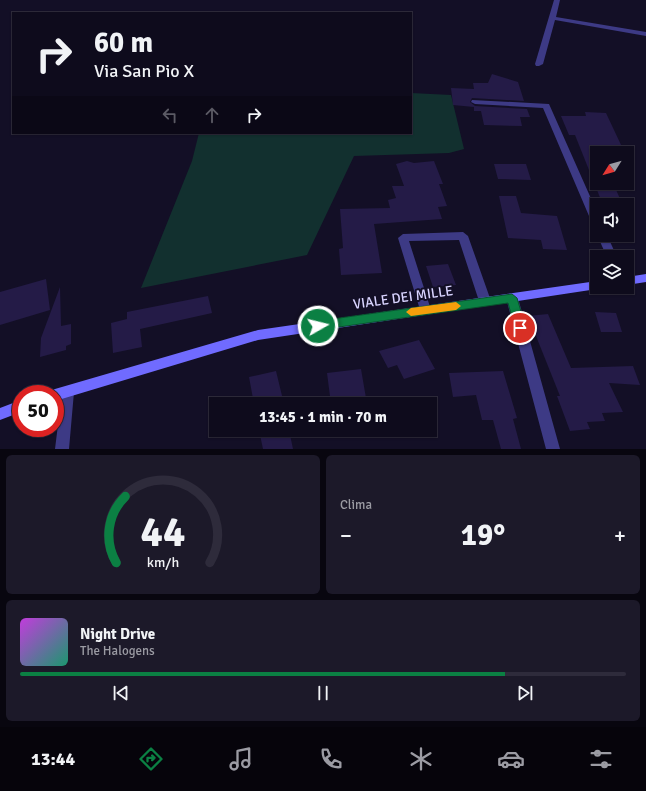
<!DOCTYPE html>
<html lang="it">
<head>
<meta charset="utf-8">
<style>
	:root { --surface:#0e0b1c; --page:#1c1929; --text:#f1f3f6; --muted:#9b9ba3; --line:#2e2b3b; --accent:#0b8043 }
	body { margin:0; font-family:Signika,sans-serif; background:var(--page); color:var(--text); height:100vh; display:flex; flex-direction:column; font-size:15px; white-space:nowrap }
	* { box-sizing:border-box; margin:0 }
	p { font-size:13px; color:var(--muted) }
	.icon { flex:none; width:22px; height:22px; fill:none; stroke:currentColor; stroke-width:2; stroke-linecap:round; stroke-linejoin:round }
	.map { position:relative; height:449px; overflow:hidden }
	.drawer { display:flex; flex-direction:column; gap:6px; padding:6px; background:#08060f; flex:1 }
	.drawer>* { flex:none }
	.guide { position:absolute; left:12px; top:12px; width:400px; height:122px; border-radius:0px; box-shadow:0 1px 3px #0004,0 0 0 1px var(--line); background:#0e0b1c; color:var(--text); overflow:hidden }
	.needle { width:26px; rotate:233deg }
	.buttons { position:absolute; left:590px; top:146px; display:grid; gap:8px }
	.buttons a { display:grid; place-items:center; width:44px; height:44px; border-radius:0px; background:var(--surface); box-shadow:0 1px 3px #0004,0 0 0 1px var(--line); font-size:20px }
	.speed { position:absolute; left:12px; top:385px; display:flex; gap:8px; font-size:20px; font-weight:700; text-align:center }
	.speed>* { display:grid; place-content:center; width:52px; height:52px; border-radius:50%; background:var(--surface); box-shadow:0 1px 3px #0004,0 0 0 1px var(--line); line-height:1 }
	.speed .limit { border:6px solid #d22; background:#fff; color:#111 }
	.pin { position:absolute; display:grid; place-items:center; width:34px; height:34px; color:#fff; margin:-17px; border:2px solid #fff; border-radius:50%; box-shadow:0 1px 4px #0007 }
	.me { position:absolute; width:44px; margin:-22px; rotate:82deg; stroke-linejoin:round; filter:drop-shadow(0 0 3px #0008) }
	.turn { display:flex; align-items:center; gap:14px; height:84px; padding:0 16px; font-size:18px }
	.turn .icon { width:52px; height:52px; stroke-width:2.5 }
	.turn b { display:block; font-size:28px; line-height:34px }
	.lanes { display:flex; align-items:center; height:38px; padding:0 16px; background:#0003; justify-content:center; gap:20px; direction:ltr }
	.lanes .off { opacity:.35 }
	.big { font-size:30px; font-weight:700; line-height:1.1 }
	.drawer .card { flex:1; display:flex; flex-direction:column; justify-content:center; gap:6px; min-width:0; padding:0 14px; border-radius:6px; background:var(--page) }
	.drawer .dial { align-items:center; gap:0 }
	.dial svg { height:104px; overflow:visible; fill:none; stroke:var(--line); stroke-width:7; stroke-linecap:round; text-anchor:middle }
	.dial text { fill:var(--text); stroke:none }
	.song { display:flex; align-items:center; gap:12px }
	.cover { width:48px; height:48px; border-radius:6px; background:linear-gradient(135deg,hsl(290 70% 55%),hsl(160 70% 35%)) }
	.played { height:4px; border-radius:2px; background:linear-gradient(90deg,var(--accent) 80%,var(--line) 80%) }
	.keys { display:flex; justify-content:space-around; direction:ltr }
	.heat { display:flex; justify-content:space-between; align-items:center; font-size:22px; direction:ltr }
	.drawer .tiles { flex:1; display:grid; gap:6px; grid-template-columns:1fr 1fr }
	.card:last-child { grid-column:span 2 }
	.trip { position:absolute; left:209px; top:397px; width:228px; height:40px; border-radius:0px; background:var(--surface); box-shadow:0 1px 3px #0004,0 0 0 1px var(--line); font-weight:700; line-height:40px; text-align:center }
	.tab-bar { display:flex; height:64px; justify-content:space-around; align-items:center; background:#06040b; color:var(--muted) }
	.tab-bar .icon { width:28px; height:28px }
	.tab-bar .selected { color:var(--accent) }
	.tab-bar b { font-size:18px; color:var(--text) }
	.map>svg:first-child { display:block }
	.green { fill:#12302f }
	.building { fill:#241b47 }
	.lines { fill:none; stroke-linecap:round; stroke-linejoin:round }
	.service { fill:#3d3a85; fill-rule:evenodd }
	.minor { fill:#3d3a85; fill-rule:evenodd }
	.secondary { fill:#706bff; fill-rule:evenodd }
	.route { fill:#0b8043; stroke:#07532c }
	.slow { fill:#f59e0b }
	.labels { text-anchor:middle; stroke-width:4; stroke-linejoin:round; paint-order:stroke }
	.street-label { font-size:14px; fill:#d9d4ff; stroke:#130f26 }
</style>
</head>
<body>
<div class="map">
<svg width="646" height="449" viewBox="0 0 646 449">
	<rect width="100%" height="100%" fill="#130f26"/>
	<!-- green -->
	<path class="green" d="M411,93l40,2 13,54 -15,4 -95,3 -47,99 -166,33 51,-127 7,-28h212z"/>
	<!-- building -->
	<path class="building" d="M492,74l26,8 6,19 -52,-3 -2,4 5,4 52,3 3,8h-10l2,9 -38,-1 -3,-14h-7v-4l-21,-2 -2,-17 23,1 -1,-6h15z
		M585,112l21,1 16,34 -25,-1v37h16l8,18 -20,-1 -26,-65h-6l-8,-19h25z
		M407,161l7,2 20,-2 9,23h-4l8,22 -9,1 4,12 -68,5 8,49 -41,2 -2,-26 4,-1 -3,-39 50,-1 -2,-8 8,-2 -4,-12h12l-8,-22z
		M494,164h32l5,16 -33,-1z
		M499,196h17l5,17 36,3 10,34 -24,-1 -2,-9 -33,-2z
		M448,264l8,21 -23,2 -7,-21z
		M46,279l4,31 -50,15v-33z
		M60,287l1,39 10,-2v20l-5,2v4l-26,7 1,-19z
		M208,296l4,17 -72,16 2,18 -29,6 -2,-30 16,-4v-7z
		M595,312l21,1 6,19h-21z
		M548,314l23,54 62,-2 7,19 -31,-2 14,29 -21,1 3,8 -18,1 3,7 -20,2 -13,-35h3l-32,-80z
		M419,340l16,29 -31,10 -7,-14 -9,3 -9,-17z
		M361,369l6,35h-36l-4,-31z
		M276,371l8,33h-30l-5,-27z
		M503,371l14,47 -4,1 8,30h-20l-8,-29h-11l-6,-25 -23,2 -4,-24z
		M259,430h30l4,19h-30z"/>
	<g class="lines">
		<!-- service -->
		<path class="service" d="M463,232l5,4 23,65 -2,3 -4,1 -4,-1 -2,-3 -20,-61 -50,1 22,69 -2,3 -4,2 -4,-2 -23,-75 5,-4z
			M68,386l4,2 2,4 -5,57h-14l7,-57 2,-4z"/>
		<!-- minor -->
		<path class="minor" d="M554,0h6l-4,17 90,15v4l-91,-16 -12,44 -4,2h-3l-1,-2z
			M472,100l77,4 48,108v15l-5,-4 -49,-115 -68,-4 -4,-2z
			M597,235h10l10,22h-10z
			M512,294l4,1 2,3 42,151h-14l-40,-151 2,-3z"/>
		<!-- secondary -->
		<path class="secondary" d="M646,274v8l-19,3v-8z
			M597,281v6h4l-4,2 -339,51 -203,61v-7h-6l1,-3 5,-2 203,-59z
			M21,400v12l-21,8v-12z"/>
	</g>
	<!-- route -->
	<path class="route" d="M512,294l5,4 9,30 -2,3h-7l-2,-3 -7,-25 -190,27 -5,-4 5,-5z"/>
	<!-- slow -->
	<path class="slow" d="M456,302l5,4 -5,4 -45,6 -5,-4 5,-4z"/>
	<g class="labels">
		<!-- street labels -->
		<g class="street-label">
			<text transform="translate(403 297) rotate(-8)" y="5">VIALE DEI MILLE</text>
		</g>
	</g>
</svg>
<div class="buttons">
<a><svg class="needle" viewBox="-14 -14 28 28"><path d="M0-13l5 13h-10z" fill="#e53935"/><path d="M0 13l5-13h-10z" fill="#9b9ba3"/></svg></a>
<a><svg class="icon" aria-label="sound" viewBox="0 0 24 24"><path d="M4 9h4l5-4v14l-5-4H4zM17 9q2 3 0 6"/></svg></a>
<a><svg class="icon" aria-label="layers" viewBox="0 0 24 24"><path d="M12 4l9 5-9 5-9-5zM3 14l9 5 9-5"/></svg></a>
</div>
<div class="speed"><div class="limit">50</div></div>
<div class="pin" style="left:520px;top:328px;background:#d93025"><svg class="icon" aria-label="arrive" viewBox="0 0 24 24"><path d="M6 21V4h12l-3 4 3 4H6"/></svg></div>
<svg class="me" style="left:318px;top:326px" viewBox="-20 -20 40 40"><circle r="17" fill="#0b8043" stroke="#fff" stroke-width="3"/><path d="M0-11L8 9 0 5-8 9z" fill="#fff"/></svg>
<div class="trip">13:45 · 1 min · 70 m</div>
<div class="guide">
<div class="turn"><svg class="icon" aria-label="right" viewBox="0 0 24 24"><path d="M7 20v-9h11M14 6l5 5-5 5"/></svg><div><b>60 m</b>Via San Pio X</div></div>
<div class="lanes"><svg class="icon off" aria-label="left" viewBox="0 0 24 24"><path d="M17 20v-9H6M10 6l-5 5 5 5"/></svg><svg class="icon off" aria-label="ahead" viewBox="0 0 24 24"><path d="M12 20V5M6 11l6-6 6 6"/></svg><svg class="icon" aria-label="right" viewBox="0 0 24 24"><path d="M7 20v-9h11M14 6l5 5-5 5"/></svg></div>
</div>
</div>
<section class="drawer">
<div class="tiles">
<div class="card dial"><svg viewBox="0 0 100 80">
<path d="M14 69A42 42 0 1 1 86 69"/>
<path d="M14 69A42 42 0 0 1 21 18" stroke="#0b8043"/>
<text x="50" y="56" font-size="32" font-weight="700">44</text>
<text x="50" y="72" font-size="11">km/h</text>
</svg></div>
<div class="card"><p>Clima</p>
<div class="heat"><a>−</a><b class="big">19°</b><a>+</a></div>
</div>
<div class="card">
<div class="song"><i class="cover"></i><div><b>Night Drive</b><p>The Halogens</p></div></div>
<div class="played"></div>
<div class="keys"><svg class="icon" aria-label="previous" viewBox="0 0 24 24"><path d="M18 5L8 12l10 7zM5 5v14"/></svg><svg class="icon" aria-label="pause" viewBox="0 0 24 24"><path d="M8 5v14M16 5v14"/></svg><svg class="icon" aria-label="next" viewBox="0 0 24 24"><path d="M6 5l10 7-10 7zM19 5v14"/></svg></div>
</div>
</div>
</section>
<nav class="tab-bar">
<b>13:44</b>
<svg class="icon selected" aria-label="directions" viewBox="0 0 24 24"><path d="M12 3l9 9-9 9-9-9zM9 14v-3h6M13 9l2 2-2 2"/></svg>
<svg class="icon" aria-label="music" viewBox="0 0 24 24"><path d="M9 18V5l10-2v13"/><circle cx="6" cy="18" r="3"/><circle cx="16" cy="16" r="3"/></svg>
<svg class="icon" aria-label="phone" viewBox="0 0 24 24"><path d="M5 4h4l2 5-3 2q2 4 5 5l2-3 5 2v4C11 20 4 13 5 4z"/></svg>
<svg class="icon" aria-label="climate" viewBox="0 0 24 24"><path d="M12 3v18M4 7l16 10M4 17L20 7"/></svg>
<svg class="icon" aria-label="car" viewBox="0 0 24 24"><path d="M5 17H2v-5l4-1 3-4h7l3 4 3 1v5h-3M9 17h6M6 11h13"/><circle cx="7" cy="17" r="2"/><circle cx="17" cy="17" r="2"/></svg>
<svg class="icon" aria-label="filters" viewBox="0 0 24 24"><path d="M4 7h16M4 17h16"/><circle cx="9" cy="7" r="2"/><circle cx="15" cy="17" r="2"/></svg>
</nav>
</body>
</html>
